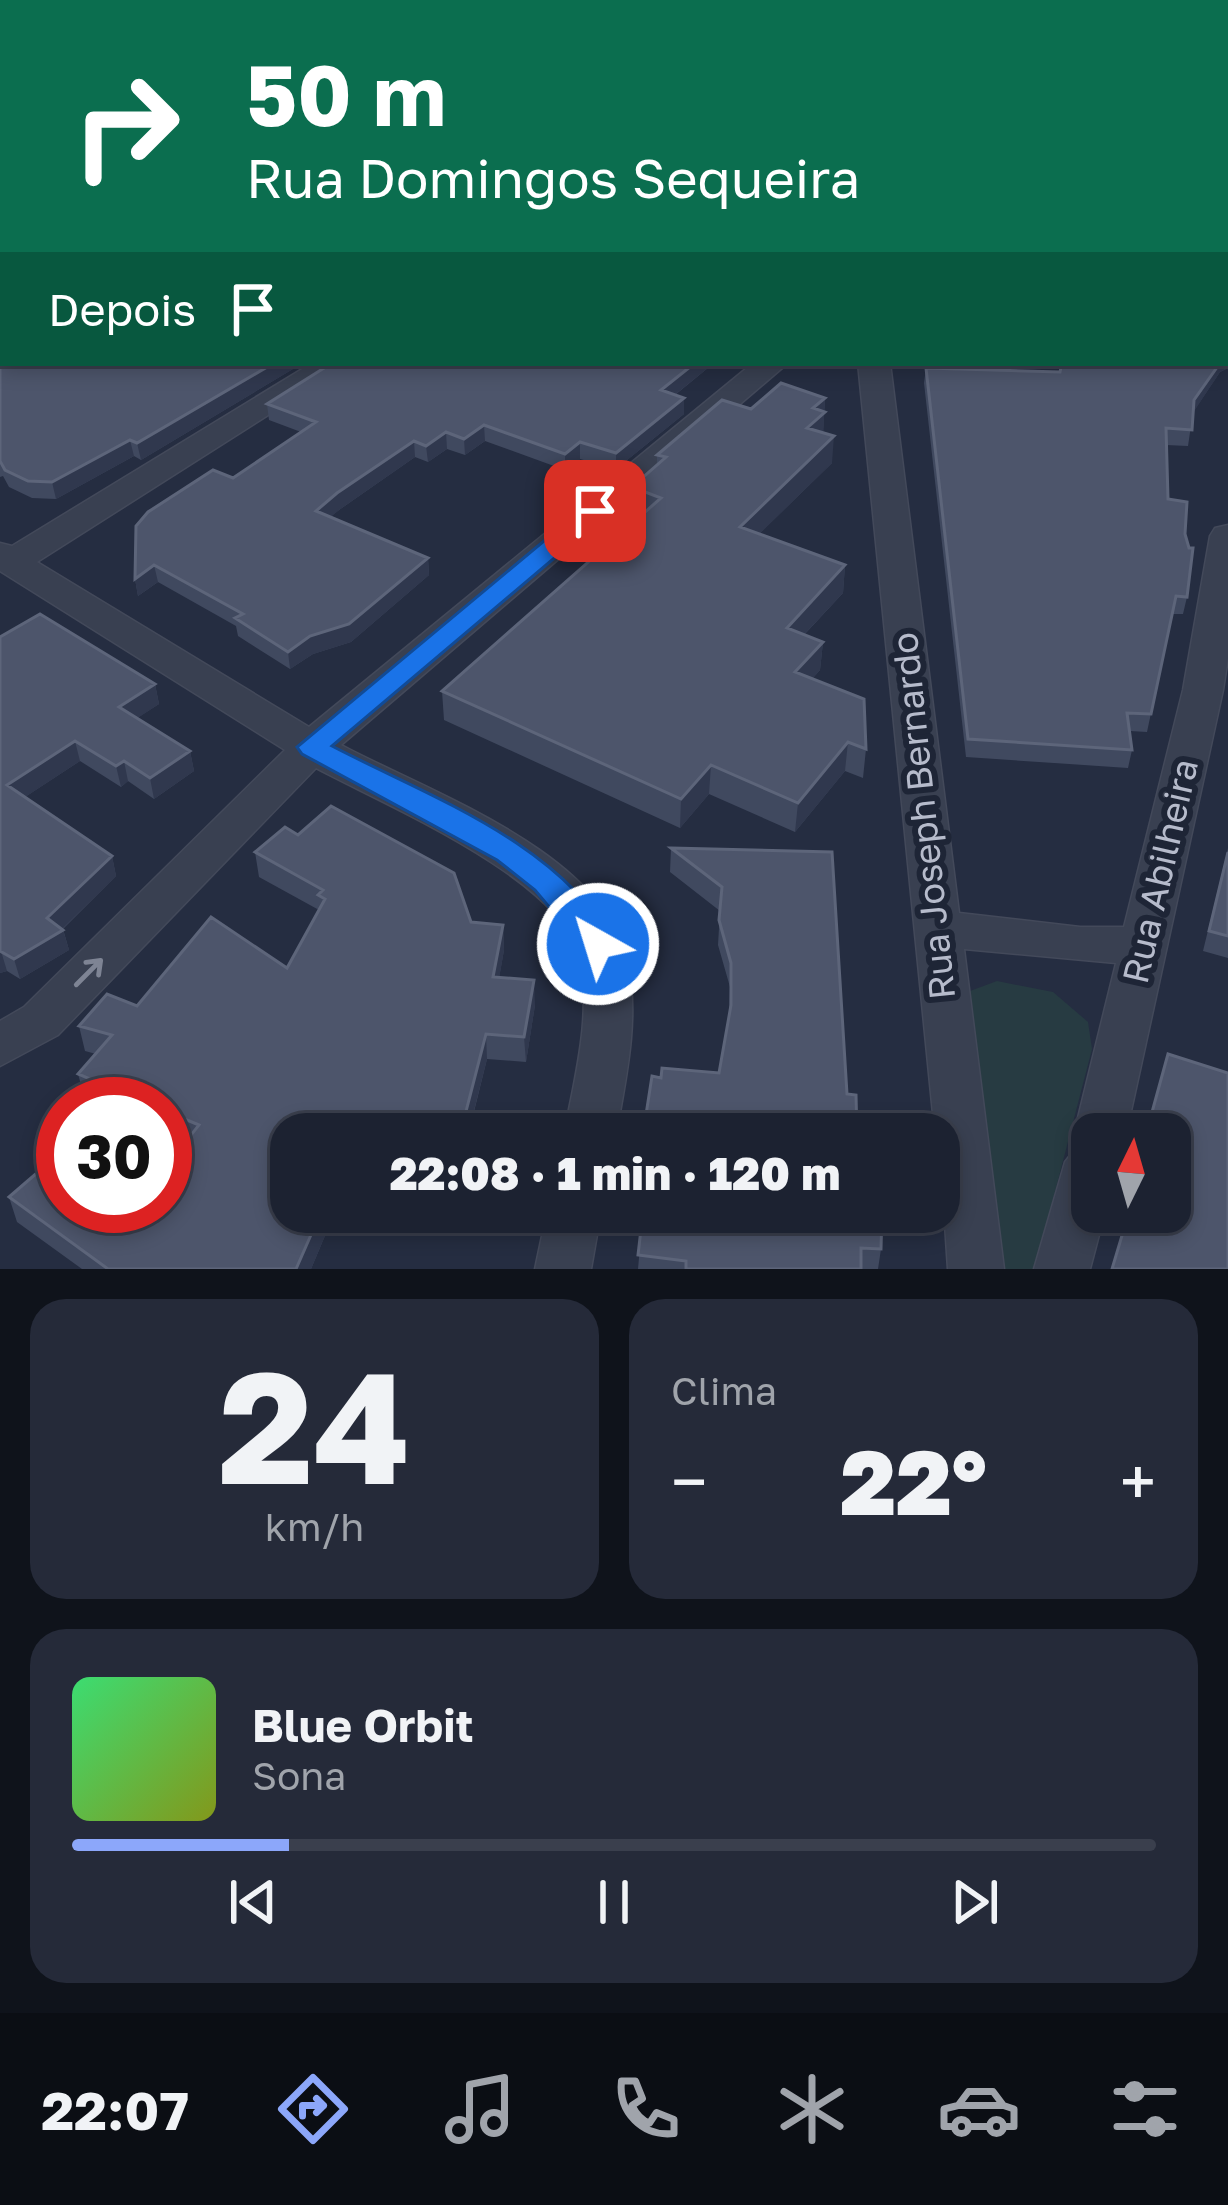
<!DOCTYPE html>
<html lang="pt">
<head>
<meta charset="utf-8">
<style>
	:root { --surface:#1c2231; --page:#252a39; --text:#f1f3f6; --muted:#a0a4ab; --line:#3a3f4d; --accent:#8ca7fa }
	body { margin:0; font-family:"Golos Text",sans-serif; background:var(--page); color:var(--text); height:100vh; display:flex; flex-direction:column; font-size:45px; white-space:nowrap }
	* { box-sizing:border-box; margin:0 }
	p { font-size:39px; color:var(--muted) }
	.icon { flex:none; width:66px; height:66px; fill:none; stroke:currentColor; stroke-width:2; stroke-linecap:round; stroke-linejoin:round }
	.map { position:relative; height:1269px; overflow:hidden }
	.sheet { display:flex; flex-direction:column; gap:30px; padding:30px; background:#0f131b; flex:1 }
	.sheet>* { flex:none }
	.guide { position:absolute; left:0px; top:0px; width:1230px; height:366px; box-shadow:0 6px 18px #0003,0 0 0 3px var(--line); background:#0b6e4f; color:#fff; overflow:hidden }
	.needle { width:78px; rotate:5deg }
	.fabs { position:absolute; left:1071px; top:1113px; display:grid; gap:24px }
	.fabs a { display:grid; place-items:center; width:120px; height:120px; border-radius:24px; background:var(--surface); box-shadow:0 6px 18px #0003,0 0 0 3px var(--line); font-size:60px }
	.speed { position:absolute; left:36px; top:1077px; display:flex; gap:24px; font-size:60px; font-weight:700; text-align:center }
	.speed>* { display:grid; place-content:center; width:156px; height:156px; border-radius:50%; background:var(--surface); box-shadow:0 6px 18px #0003,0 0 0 3px var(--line); line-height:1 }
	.speed .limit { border:18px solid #d22; background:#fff; color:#111 }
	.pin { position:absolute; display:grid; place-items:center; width:102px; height:102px; color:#fff; margin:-51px; border-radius:24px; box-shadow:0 6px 18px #0006 }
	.me { position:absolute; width:132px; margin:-66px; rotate:321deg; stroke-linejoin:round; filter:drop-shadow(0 0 9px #0008) }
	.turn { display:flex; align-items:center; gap:42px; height:252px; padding:0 48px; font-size:54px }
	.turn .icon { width:156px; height:156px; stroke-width:2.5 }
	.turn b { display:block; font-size:84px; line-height:102px }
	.then { display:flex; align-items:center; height:114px; padding:0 48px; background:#0003; gap:24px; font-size:45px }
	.big { font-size:90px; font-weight:800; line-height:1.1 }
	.sheet .card { flex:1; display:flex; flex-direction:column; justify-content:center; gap:18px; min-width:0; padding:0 42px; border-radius:36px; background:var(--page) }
	.sheet .dial { align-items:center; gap:0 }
	.dial b { font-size:156px; line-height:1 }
	.song { display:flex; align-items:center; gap:36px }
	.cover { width:144px; height:144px; border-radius:18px; background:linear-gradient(135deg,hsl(140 70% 55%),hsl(70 70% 35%)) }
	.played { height:12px; border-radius:6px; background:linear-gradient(90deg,var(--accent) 20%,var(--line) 20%) }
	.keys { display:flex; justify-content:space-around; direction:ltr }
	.heat { display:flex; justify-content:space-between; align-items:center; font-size:66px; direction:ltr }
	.sheet .tiles { flex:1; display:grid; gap:30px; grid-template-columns:1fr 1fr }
	.card:last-child { grid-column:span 2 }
	.trip { position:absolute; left:270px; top:1113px; width:690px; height:120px; border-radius:36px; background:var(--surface); box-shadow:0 6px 18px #0003,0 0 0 3px var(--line); font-weight:800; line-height:120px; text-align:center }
	.dock { display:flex; height:192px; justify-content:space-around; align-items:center; background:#0b0e14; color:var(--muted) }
	.dock .icon { width:84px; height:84px }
	.dock .selected { color:var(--accent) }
	.dock b { font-size:54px; color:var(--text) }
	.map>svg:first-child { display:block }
	.green { fill:#273b42 }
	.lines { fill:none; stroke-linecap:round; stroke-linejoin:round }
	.minor-casing { stroke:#43495a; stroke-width:3 }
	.minor { fill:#394051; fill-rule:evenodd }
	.wall { fill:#40495f }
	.shaded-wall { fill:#30384e }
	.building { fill:#4d556b; stroke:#5d657a; stroke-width:3 }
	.oneway { stroke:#7e8494 }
	.route { fill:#1a73e8; stroke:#114b97; stroke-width:3 }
	.labels { text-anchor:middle; stroke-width:12; stroke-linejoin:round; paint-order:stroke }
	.street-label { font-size:36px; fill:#b6bbcb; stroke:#1e2536 }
</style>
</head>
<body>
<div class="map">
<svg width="1228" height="1269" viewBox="0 0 1228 1269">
	<rect width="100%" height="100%" fill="#252d41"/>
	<!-- green -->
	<path class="green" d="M997,981l56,11 35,30 4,27 -57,220h-41l-32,-275z"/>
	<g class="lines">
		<!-- minor casing -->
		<g class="minor-casing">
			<path id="minor" d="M1177,0h23l-25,3z
				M3,304v19l-3,1v-19z
				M312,363h38l-313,199 272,165 444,-364h35l-447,382c88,47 262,107 286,215 13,56 -1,119 -11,174h-52c11,-57 30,-126 13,-183 -22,-75 -194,-147 -261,-183l-258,267 -58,31v-45l24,-14 261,-257 -285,-179v-28l12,3z
				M858,363h32l69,550 121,14h44l59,-237 27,-154 5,-8 13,-3v133l-5,32 -97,444h-34v78h13l-15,57h-56l31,-107 14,-18 -5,-10 42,-171 -152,-14 40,320h-56l-9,-135h-4z
				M547,1212h54l-10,57h-56z"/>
		</g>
		<!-- minor -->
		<use href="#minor" class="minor"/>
	</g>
	<!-- wall -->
	<path class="wall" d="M1227,123l1,245 -8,4 -27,40 -5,34 -22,-1 2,54 17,35 2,63 -4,17h-11l-25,118 -17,-1 2,19 -4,18 -162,-11 -42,-374 2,-15 134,4 167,-9z
		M0,351l303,12 -162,97 -7,-4 -78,43 -24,-1 -23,-11 -6,-11 -3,1z
		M714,363l-39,32 9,3v16l-68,55 -36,-10 -15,11 -80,-29 -20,14 -18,-6 -19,13 -13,-5 -76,53 -9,7 98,41 1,17 -78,67 -38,12 -23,15 -52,-33 -2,-10 -78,-44 -20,14 -3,-17 98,-101 68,-46 -32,-12 -2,-16z
		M825,398l-2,35 9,30 -73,71 86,31 -2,28 -39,42 19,7 -3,28 -8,9 54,70 -3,29 -18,-7 -50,61 -86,-38 -29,34 -236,-108 -2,-29 197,-174 -8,-3 1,-27 25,-22v-10l94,-46z
		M0,637l155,47 4,20 -22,14 53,33 4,20 -40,28 -26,-18 -7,6 -41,-26 -55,36 87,59 4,20 -53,53 6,21 -49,29 -13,-8 -7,2z
		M671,848l161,4 15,242 -186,-16 58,-5 10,-60 1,-26 -12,-42 2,-34 -50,-39z
		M1228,848v110l-25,-7z
		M255,852l216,70 32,3 1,25 -5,28 36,27 -9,57 -39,-3 -17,69 34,2v4h-213l44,78 -24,57h-229l-65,-47 -8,-25 109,30 67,-85 -20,-9v-29h-68l-12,-5 -7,-25 18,-20 -11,-3 -6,-25 58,-20 150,-38 32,-58 -60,-33z
		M338,1212h158l-2,14z
		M643,1212l238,37 -3,20h-240z"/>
	<!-- shaded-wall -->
	<path class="shaded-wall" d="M1228,354v14l-8,4 -29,44 3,-16 26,-37h7z
		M274,363h29l-162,97 -4,-17z
		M695,363h19l-53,43v-16z
		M684,398v16l-68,55v-16z
		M825,398l-2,40 -16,-10 6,-20z
		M484,425l1,16 -20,14 -1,-16z
		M446,432l1,17 -19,13 -2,-16z
		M834,436l-2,27 -93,91 1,-27z
		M130,440l4,16 -78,43 -4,-17z
		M414,441l1,16 -76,53 -21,18 -2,-17 21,-18z
		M580,442v17l-15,11v-16z
		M428,558l1,17 -78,67 -38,12 -23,15 -2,-17z
		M154,565l4,17 -20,14 -3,-17z
		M845,565l-2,28 -59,63 3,-28z
		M823,642l-3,28 -27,31 2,-29z
		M155,684l4,20 -35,23 -5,-20z
		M75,741l5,20 -67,44 -6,-20z
		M848,742l-3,29 -50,61 3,-29z
		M190,751l4,20 -40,28 -4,-21z
		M124,761l4,20 -7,6 -5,-21z
		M711,765l-2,29 -29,34 1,-29z
		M112,856l4,20 -57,56 4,-2 6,20 -49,29 -6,-20 33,-41z
		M503,925l1,25 -9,52 -2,-25z
		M1,951l6,20 -7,2v-22z
		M534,980l1,25 -9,57 -2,-25z
		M486,1034l1,25 -19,75 -6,-7z
		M321,1212h14l-24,57h-15z"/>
	<!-- building -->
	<path class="building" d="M0,0h1151l-4,3h-1144v108h-3z
		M1227,123h1l-1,51z
		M3,129v159l-3,-2v-154z
		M1227,181l1,5 -1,169z
		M3,348v15h271l-137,80 -7,-3 -78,42 -24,-1 -23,-11 -5,-9v-110z
		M332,363h363l-34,27 23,8 -68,55 -36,-11 -15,12 -81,-29 -20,14 -18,-7 -20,14 -12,-5 -77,52 -21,18 112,47 -79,66 -39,12 -22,16 -53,-34 8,-4 -89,-49 -19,14 1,-53 12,-14 65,-42 20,8 83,-56 -49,-18z
		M1062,363h158l-26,37 -2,30 -26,-2 2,71 19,3 -2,32 4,14h4l-6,49 -11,-1 -25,118 -24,-1 5,37 -164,-11 -42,-371 134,4z
		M781,383l44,15 -12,10 12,4 -18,16 27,8 -94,91 105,38 -58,63 36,14 -28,30 69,27 2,50 -18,-7 -50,61 -87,-38 -30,34 -239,-108 219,-193 -29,-11 34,-30 -9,-2 65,-55 29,9z
		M40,614l115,70 -36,23 71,44 -40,27 -26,-17 -8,5 -41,-25 -68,44 105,71 -65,62 16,12 -49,29 -14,-8v-314z
		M331,806l123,67 17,49 32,3 -10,52 41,3 -10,57 -38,-3 -24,93 42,3 -1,4h-212v78h30l-25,57h-188l-99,-72 29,-25 25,18v16h24l31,21 17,-21h30v-38l34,-43 -34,-14v-7h-16l-71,-30 34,-39 -33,-9 28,-32 30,12 74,-89 76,51 38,-69 -7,-4 5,-5 -68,-38 30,-25 13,8z
		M671,848l161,4 15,242 9,1 1,39h-214l9,-58 9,2 1,-10 57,5 12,-68v-42l-12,-43 3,-33z
		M1228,852v84l-19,-5z
		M1168,1054l60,19v196h-116l17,-57h41v-78h-24z
		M643,1212h239l-1,37 -20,-1v21h-175v-8l-48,-6z"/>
	<!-- one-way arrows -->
	<defs><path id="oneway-shaft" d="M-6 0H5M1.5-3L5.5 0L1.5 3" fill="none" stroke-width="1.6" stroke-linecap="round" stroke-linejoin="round" transform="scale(3)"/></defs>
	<use class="oneway" href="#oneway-shaft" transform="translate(89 972) rotate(-45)"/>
	<!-- route -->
	<path class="route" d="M595,503l9,3 3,5 -3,5 -272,230c98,51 227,96 283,198l-5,8 -12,4 -11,-4 -52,-62 -38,-30 -195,-106 -5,-7 289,-241z"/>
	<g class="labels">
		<!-- street labels -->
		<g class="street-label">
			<text transform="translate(923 816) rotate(-96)" y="13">Rua Joseph Bernardo</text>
			<text transform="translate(1160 871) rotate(-77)" y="13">Rua Abilheira</text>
		</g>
	</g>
</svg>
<div class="fabs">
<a><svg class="needle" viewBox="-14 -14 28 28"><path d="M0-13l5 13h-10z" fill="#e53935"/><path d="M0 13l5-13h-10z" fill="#a0a4ab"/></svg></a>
</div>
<div class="speed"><div class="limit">30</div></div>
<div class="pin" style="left:595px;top:511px;background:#d93025"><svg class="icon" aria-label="arrive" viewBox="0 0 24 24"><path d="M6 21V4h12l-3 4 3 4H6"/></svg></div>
<svg class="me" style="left:598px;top:944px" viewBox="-20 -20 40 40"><circle r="17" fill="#1a73e8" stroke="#fff" stroke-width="3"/><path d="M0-11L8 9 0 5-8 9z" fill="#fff"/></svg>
<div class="trip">22:08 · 1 min · 120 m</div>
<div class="guide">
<div class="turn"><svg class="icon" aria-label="right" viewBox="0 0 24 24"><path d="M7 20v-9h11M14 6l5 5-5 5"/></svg><div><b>50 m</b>Rua Domingos Sequeira</div></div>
<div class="then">Depois<svg class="icon" aria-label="arrive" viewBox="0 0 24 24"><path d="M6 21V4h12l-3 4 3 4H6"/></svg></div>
</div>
</div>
<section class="sheet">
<div class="tiles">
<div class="card dial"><b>24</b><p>km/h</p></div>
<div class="card"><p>Clima</p>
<div class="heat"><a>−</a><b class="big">22°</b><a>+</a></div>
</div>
<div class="card">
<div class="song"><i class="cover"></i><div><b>Blue Orbit</b><p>Sona</p></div></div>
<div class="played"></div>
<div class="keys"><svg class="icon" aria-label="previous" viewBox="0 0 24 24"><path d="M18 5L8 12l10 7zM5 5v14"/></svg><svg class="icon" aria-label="pause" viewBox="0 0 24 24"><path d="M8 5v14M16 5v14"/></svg><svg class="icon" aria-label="next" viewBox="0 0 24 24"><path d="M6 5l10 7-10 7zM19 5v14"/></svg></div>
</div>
</div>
</section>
<nav class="dock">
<b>22:07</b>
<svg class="icon selected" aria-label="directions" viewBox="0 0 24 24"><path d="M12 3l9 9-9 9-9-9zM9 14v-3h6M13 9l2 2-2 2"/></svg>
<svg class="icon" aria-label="music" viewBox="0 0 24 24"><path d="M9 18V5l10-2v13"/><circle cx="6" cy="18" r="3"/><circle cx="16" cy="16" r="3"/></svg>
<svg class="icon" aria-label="phone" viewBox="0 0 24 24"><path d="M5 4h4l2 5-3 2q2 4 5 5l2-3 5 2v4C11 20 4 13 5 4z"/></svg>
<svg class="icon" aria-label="climate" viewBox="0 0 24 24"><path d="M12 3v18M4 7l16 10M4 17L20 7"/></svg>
<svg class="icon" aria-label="car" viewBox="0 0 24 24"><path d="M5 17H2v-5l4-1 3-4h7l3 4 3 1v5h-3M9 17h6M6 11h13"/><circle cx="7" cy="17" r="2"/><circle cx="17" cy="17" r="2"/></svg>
<svg class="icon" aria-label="filters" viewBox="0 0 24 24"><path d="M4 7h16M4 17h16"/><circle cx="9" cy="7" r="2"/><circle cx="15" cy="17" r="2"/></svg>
</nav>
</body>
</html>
